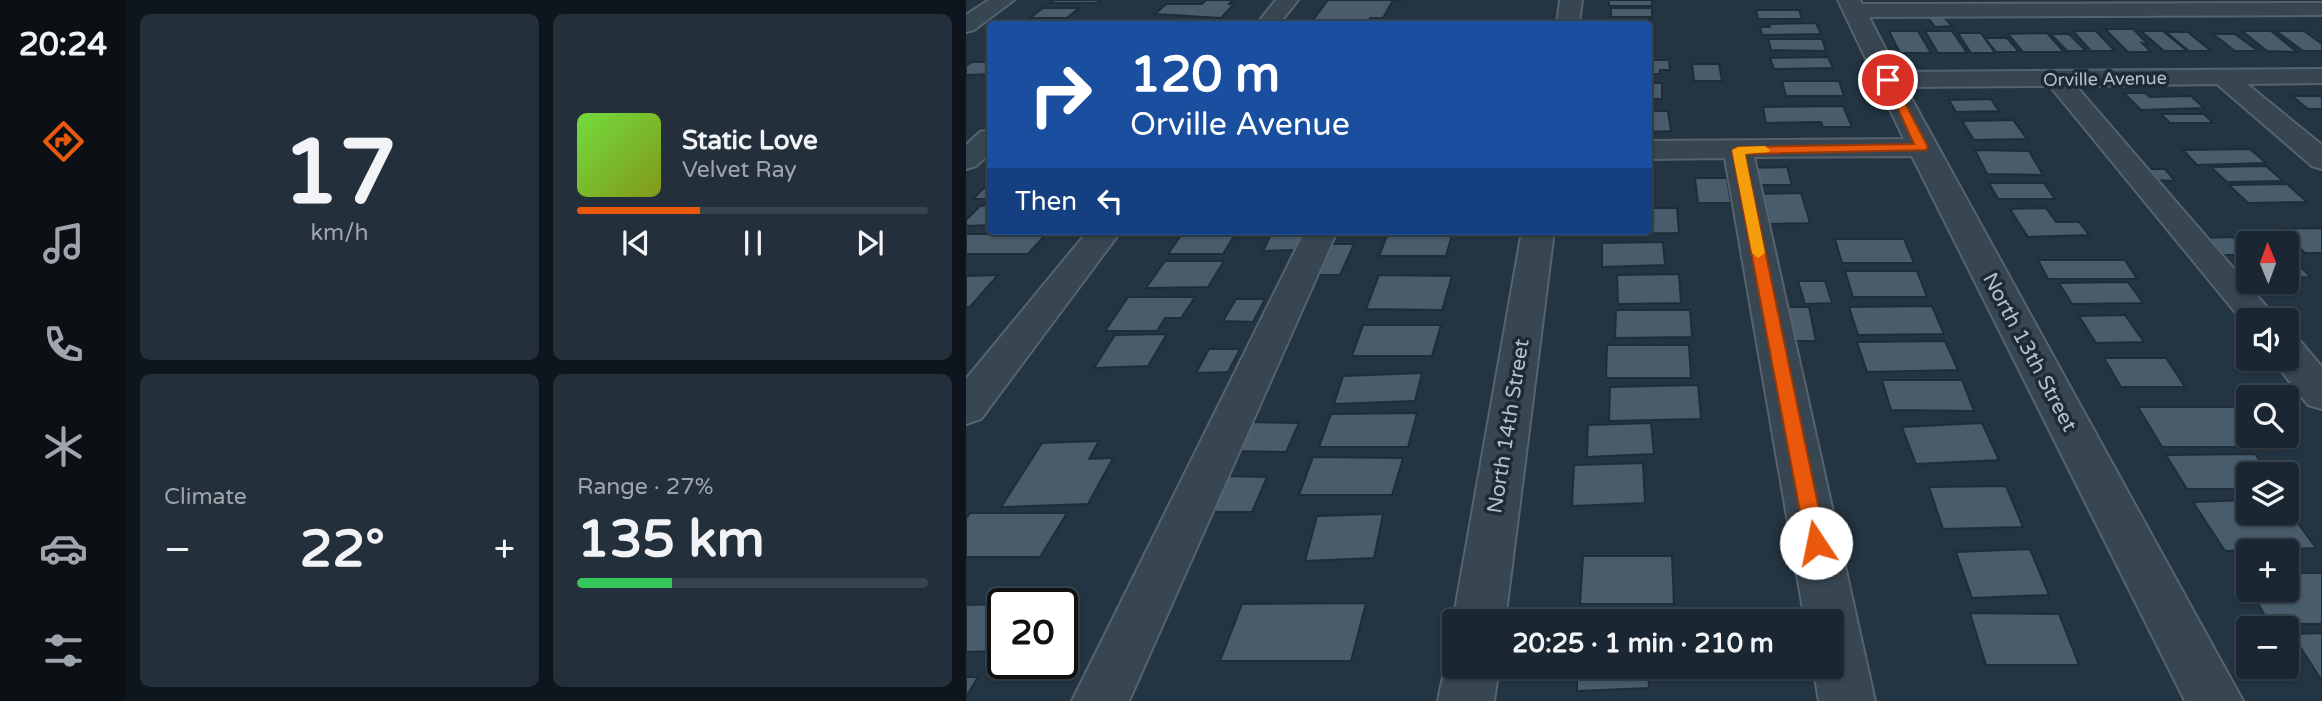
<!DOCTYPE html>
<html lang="en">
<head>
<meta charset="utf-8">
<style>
	:root { --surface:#1a2732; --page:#232f3a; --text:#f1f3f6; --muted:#9fa5ac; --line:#38444d; --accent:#ea580c }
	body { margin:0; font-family:"Varela Round",sans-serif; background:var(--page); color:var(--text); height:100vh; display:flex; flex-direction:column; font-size:26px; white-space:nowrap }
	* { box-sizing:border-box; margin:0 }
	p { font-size:23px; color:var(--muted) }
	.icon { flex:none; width:38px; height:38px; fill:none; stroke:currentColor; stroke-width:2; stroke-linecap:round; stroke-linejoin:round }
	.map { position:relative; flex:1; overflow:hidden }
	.drawer { display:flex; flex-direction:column; gap:14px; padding:14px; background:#0e151c; width:840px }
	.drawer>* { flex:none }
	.top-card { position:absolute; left:21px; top:21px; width:665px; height:214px; border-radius:7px; box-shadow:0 2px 5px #0004,0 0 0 2px var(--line); background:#1a4fa0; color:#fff; overflow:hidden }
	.needle { width:46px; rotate:359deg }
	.controls { position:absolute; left:1270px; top:231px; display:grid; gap:14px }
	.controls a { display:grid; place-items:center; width:63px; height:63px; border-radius:7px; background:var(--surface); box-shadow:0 2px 5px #0004,0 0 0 2px var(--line); font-size:35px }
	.speed { position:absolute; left:21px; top:588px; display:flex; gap:14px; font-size:35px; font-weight:700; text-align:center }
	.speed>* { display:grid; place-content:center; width:91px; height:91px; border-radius:50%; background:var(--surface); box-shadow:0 2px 5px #0004,0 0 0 2px var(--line); line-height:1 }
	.speed .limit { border:4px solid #111; border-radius:10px; background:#fff; color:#111 }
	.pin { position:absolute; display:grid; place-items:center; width:60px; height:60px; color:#fff; margin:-30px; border:4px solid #fff; border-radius:50%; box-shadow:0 2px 7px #0007 }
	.me { position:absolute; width:77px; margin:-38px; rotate:349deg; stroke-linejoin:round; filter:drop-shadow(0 0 5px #0008) }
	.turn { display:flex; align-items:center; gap:24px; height:147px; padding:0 28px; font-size:32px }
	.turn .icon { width:91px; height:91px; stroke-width:2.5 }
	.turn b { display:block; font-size:49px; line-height:60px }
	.then { display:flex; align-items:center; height:66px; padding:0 28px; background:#0003; gap:14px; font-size:26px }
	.big { font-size:52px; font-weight:800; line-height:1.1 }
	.drawer .tile { flex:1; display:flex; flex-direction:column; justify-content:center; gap:10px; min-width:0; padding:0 24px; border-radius:10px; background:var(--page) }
	.drawer .dial { align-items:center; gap:0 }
	.dial b { font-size:91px; line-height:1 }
	.song { display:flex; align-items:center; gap:21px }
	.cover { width:84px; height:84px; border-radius:10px; background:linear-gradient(135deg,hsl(100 70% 55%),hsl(70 70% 35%)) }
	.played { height:7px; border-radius:4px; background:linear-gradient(90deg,var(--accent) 35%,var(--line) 35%) }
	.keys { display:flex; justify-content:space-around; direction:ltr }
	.heat { display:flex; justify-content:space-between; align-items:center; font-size:38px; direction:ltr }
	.charge { height:10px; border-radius:5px; background:linear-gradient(90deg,#34c759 27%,var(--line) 0) }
	.drawer .tiles { flex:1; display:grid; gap:14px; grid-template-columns:repeat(2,1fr) }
	.trip { position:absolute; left:476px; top:609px; width:402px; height:70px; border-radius:7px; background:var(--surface); box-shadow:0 2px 5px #0004,0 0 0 2px var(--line); font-weight:800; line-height:70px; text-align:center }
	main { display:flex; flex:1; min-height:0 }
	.tabs { display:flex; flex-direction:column; width:126px; justify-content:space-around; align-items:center; background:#0a1014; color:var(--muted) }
	.tabs .icon { width:49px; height:49px }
	.tabs .on { color:var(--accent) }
	.tabs b { font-size:32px; color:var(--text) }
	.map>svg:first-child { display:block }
	.building { fill:#485c6b; stroke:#1e2d39; stroke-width:2 }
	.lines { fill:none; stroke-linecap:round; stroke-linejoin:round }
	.minor-casing { stroke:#55636f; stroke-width:4 }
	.minor { fill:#374651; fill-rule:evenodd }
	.route { fill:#ea580c; stroke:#983908; stroke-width:2 }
	.slow { fill:#f59e0b }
	.labels { text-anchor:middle; stroke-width:7; stroke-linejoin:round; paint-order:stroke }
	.far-street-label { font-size:18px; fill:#b4c0cc; stroke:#1c2b37 }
	.street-label { font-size:21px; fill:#b4c0cc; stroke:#1c2b37 }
</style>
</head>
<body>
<main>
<nav class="tabs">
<b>20:24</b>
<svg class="icon on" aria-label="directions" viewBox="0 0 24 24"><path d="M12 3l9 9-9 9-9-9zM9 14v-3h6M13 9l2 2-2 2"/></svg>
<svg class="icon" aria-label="music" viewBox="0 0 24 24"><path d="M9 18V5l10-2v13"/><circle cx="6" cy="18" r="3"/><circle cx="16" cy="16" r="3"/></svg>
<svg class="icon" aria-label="phone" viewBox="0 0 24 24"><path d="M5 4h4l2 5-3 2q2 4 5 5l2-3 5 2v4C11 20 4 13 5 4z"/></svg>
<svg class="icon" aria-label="climate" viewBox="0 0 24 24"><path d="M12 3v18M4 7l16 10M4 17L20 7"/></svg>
<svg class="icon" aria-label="car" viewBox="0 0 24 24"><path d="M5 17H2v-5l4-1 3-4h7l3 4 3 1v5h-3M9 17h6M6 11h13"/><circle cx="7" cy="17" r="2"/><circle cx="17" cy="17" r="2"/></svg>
<svg class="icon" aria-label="filters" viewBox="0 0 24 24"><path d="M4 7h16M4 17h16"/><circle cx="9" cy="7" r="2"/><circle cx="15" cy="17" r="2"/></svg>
</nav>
<section class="drawer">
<div class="tiles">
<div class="tile dial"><b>17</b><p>km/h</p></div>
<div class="tile">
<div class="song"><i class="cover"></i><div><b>Static Love</b><p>Velvet Ray</p></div></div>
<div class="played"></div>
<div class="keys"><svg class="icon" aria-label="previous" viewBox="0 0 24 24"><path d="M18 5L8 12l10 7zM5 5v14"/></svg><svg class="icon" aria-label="pause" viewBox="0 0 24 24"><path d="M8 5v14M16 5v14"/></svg><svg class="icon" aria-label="next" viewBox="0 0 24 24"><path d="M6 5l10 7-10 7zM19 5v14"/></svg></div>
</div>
<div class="tile"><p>Climate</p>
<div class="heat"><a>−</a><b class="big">22°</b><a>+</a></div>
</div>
<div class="tile"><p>Range · 27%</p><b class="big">135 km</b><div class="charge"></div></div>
</div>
</section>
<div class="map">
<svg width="1356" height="701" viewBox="0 0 1356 701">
	<rect width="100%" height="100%" fill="#233442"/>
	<!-- building -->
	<path class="building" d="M89,0h46l-4,3h-47z
		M240,0h26l-3,4h5l-13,14 -66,-4 11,-10h36z
		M362,0h76h-11l-10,18h-13l-3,6h-57z
		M643,0h43v6h-43z
		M77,8h36l-12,10h-37z
		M645,8h41v9h-41z
		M790,10h43l3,9h-44z
		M961,16h16l9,10 -17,1z
		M647,20h37v8l-2,-4h-35z
		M421,22l21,1 108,-1 -130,2z
		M850,23l5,11 -59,1 -2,-8h10l-1,-3z
		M1139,29h28l15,15 -6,-1 9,9h-23z
		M923,31h29l13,22h-31z
		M959,31h27l15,22h-29z
		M1107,31h23l19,20h-24z
		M1175,31h22l24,20h-23z
		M1276,31h29l26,21 -30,-1z
		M1310,31h28l18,13v7h-19z
		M1200,32h22l23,19h-22z
		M992,33h23l14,20h-24z
		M1081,33l17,19h-41l-15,-18z
		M1085,34h18l17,17h-19z
		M1247,34h22l23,17h-23z
		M1019,38h22l12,14h-23z
		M802,39h54l4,12 -55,-1z
		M862,57l5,11 -59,1 -4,-11z
		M682,60h21l1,10h-10v4h-12z
		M6,62h18v12l-24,1v-9z
		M726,64h27l3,17h-28z
		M816,81h57l5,15h-58z
		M682,83h14v16h-14z
		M1158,93h21l5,4 41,-1 13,12 -63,2z
		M1326,96h30v13h-14z
		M1025,99l8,12 -43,1 -7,-12z
		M877,106l9,21h-29l-2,-5 -55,1 -3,-16z
		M682,111h20l3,20 -23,1z
		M1195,114h43l9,9h-43z
		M1047,120l14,19 -53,1 -12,-19z
		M1284,149l16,14 -69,2 -14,-15z
		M1009,150l54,1 14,24 -56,-1z
		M1300,166l17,15 -56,1 -16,-15z
		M821,167l5,18h-43l-4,-17z
		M1179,169h20l10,12 -20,-1z
		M729,178h32l4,25h-33z
		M24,182v17h-17z
		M1023,183h55l11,16h-57z
		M1321,184l20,18 -59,1 -19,-18z
		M835,193l9,30 -45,1 -8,-30z
		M24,205v20l-24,1v-6l14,-14z
		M682,208h29l2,25 -77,1v-3h46z
		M1080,208l10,14h23l10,13 -61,2 -18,-28z
		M1356,228v25h-17l-26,-24z
		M218,231h53l-14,23h-55z
		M338,231l-9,19 -32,1 9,-19z
		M423,231h64l-7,25h-67z
		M0,234h80l-18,20h-62z
		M1267,237l16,18h-37l-15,-17z
		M869,239h69l10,24h-72z
		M697,242l2,23 -63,2v-24z
		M357,244h31l-14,31h-32z
		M1072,260h87l12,19h-89z
		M199,261h59l-16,26 -62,1z
		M1321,262h8l16,15 -24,1z
		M879,271h72l10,26h-74z
		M713,274l2,29 -63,1 -1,-29z
		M32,275l-28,32h-4v-31z
		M413,275l73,1 -10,34 -76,-1z
		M832,281h27l7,22 -27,1z
		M1162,282l15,21 -71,1 -13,-21z
		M162,297h67l-14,21h-16l-8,13h-52z
		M270,299h29l-12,23 -30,-1z
		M966,306l12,28 -86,1 -9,-28z
		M811,307h32l7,34h-33z
		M650,310h74l2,27 -77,1z
		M1159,315l19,27 -48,1 -17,-27z
		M397,325h78l-9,31h-80z
		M201,334l-19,32 -54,2 21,-33z
		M979,341l13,29 -91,2 -10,-30z
		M641,345h82l2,33h-85z
		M243,349h31l-12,23 -32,1z
		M1138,358h62l19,29h-64z
		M456,373l-7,28 -81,3 9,-28z
		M916,380h80l12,31 -83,-1z
		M732,385l3,34 -92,2 1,-34z
		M1172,407h111v29h28l8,11h-123z
		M451,413l-9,34h-89l12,-33z
		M281,422l52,1 -13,29 -53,-1z
		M685,423l3,31 -67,3 1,-32z
		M1016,423l17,37 -83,4 -14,-37z
		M133,441l-10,18 24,-1 -25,46 -87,3 41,-64z
		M1289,454l14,20h-20v15h-62l-21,-34z
		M347,457l90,1 -11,37h-93z
		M677,463l2,40 -73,3 2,-41z
		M261,476l40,1 -15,35h-42z
		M1040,486l17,41 -80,2 -14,-42z
		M1283,500v13h38v-5l29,40 -91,3 -32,-49z
		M4,513h97l-27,44h-74v-38z
		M417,514l-9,44 -69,3 12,-45z
		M1064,549l19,46 -77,3 -16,-46z
		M617,556h89l2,48h-94z
		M1321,573h35v51h-52l-20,-34h37z
		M400,603l-15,58h-131l22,-57z
		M37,604v47l-37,1v-47z
		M1004,613l89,1 20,51h-93z
		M1356,633v48l-30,-47z
		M611,667h71l1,21 -72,3z
		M0,677h12l-12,20z"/>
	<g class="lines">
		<!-- minor casing -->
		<g class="minor-casing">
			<path id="minor" d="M23,0h25l-40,30 -8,2v-17z
				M310,0h22l-19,24h-22z
				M594,0h22l-3,24h-22z
				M872,0h22l2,4 460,-1v12l-453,2 28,55 425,-3v14l-75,1 75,61v24l-10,-3 -95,-82 -141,2 202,234h-29v9l-199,-243 -145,1 338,614h-58l-273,-545 -158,1 121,544h-56l-6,-34h19v-46h-27l-80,-463 -77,1v-18l256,-2z
				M24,130v23l-14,13 -10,3v-24l14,-13z
				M122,231h33l-140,188 -15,5v-45z
				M339,231h32l-208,470h-57z
				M556,231h32l-49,390h-51v3l-1,-3z
				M1321,338l14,4 21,25v42l-14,-4 -36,-46h15z
				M488,647v20h45l-5,34h-56l7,-34z"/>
		</g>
		<!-- minor -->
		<use href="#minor" class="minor"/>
	</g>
	<!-- route -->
	<path class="route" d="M918,78l9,2 35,67 -2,3 -181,4 81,389 -3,6 -7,2 -7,-2 -3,-6 -74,-393 6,-3 176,-3z"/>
	<!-- slow -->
	<path class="slow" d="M799,146l5,4 -1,2 -24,2 20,99 -7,5 -6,-5 -20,-103 6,-3z"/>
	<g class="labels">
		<!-- far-street labels -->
		<g class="far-street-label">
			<text transform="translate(1139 79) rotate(-1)" y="6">Orville Avenue</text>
		</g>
		<!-- street labels -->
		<g class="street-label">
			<text transform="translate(1064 352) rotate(62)" y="7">North 13th Street</text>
			<text transform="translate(542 426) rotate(-81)" y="7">North 14th Street</text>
		</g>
	</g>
</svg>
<div class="controls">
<a><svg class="needle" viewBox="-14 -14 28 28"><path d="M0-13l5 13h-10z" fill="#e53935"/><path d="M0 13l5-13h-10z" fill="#9fa5ac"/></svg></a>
<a><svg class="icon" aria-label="sound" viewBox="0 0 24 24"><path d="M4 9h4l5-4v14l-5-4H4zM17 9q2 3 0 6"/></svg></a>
<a><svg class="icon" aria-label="search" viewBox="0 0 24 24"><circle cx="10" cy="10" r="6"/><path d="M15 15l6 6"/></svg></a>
<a><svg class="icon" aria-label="layers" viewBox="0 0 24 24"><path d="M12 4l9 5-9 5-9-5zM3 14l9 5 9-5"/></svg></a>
<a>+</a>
<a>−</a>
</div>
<div class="speed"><div class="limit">20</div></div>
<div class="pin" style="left:922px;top:80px;background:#d93025"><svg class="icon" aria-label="arrive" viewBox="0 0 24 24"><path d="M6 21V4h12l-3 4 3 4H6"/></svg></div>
<svg class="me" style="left:850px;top:543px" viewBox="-20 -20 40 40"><circle r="19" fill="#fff"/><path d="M0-13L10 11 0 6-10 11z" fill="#ea580c"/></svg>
<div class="trip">20:25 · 1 min · 210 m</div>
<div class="top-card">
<div class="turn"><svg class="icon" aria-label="right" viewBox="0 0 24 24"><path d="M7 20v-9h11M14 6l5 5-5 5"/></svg><div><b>120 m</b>Orville Avenue</div></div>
<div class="then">Then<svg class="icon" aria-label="left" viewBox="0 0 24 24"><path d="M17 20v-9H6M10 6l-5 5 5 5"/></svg></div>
</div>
</div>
</main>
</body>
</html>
